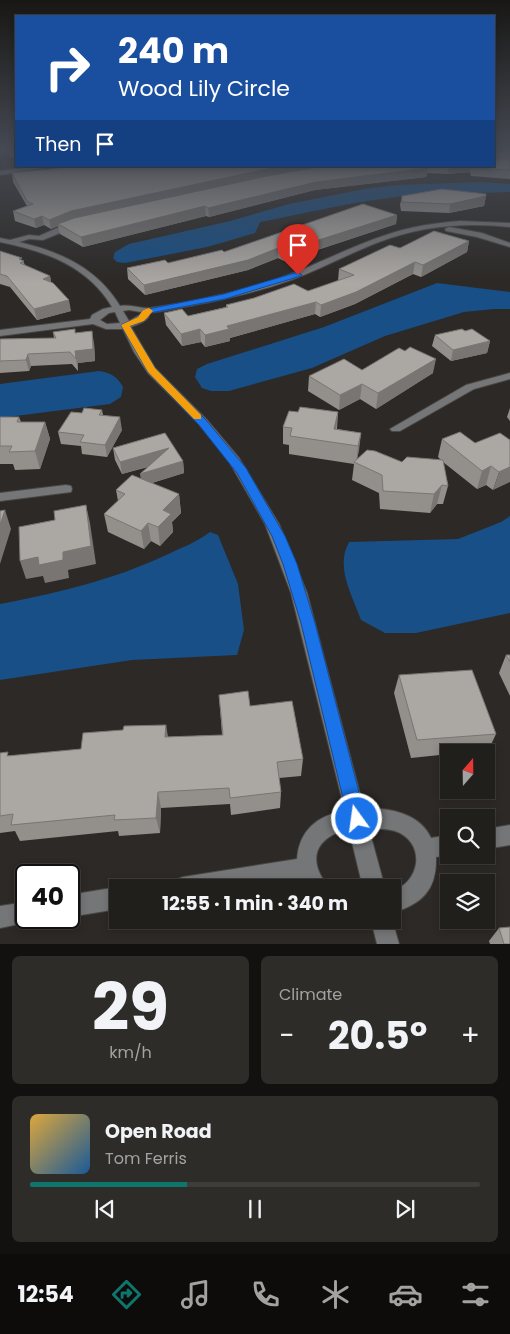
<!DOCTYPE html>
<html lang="en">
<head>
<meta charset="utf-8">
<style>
	:root { --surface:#211f1c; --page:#2d2c29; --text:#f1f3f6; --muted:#a2a2a3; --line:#3e3d3b; --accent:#0f766e }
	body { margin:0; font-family:Poppins,sans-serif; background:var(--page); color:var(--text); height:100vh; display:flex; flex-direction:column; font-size:19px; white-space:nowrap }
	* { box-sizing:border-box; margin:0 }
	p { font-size:16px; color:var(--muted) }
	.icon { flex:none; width:28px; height:28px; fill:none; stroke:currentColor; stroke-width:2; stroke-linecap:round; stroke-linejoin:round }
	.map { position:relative; height:944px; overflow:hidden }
	.side { display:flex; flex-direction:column; gap:12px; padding:12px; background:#12110f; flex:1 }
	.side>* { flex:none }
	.top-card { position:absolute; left:15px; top:15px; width:480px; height:152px; border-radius:0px; box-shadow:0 2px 8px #0003,0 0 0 1px var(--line); background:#1a4fa0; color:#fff; overflow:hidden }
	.needle { width:32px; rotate:20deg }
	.controls { position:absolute; left:440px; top:744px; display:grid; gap:10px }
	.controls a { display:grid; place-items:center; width:55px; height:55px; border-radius:0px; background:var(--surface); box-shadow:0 2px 8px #0003,0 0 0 1px var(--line); font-size:25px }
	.speed { position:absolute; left:15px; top:864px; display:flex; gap:10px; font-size:25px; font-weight:700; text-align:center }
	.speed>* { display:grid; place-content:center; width:65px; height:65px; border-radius:50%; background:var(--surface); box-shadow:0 2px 8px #0003,0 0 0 1px var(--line); line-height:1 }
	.speed .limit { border:2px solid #111; border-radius:8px; background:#fff; color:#111 }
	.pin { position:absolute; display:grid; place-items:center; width:42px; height:42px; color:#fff; margin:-51px -21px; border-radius:50% 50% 50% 0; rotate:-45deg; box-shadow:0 0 5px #0007 }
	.pin .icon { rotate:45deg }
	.me { position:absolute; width:55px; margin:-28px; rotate:346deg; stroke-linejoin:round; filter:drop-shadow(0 0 4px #0008) }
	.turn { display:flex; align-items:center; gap:18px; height:105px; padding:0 20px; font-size:22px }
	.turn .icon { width:65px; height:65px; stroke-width:2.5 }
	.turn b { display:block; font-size:35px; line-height:42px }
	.then { display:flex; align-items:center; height:48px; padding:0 20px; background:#0003; gap:10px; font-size:19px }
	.big { font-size:38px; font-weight:700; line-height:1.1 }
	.side .tile { flex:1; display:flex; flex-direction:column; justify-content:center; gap:8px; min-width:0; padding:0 18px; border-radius:8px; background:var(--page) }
	.side .dial { align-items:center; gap:0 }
	.dial b { font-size:65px; line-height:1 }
	.song { display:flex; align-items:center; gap:15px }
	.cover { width:60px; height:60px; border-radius:8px; background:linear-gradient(135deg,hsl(40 70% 55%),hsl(210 70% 35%)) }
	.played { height:5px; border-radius:2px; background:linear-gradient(90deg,var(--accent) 35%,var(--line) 35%) }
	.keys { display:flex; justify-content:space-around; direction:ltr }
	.heat { display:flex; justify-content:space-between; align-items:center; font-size:28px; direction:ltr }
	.side .tiles { flex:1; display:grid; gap:12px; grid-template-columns:1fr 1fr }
	.tile:last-child { grid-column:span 2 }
	.trip { position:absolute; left:109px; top:879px; width:292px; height:50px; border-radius:0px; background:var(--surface); box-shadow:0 2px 8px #0003,0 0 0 1px var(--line); font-weight:700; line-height:50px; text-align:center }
	.menu { display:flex; height:80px; justify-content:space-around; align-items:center; background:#0d0c0b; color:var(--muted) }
	.menu .icon { width:35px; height:35px }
	.menu .selected { color:var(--accent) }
	.menu b { font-size:22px; color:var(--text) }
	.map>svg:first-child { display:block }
	.water { fill:#174f86 }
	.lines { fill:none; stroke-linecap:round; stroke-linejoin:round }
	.minor-casing { stroke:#4a4744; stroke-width:2 }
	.minor { fill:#757678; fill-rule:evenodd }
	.wall { fill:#93908c }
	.shaded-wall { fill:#787572 }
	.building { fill:#aba7a3; stroke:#787572 }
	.route { fill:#1a73e8; stroke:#114b97 }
	.slow { fill:#f59e0b }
</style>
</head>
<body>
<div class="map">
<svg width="510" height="944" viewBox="0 0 510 944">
	<rect width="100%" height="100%" fill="#2c2926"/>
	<!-- water -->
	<path class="water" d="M480,182l30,2v8c-41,2 -82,0 -122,6 -43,5 -85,16 -128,24l-5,11 -48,14 -82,16 -8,-1 -4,-4 2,-6 14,-8 101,-23 59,-17 75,-15 32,-4z
		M437,283l73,9v17h-16l-30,3 -23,7 -56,17 -73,32 -83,23h-18l-9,-3 -7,-11 2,-8 10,-5 117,-37z
		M99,371c12,2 18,5 24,16l-2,10 -11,7 -110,14v-34z
		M510,516v97l-94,20h-31l-24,-13c-9,-25 -26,-53 -12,-78l109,-3 43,-17z
		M210,532l8,3 20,49 6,46 -7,25 -105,5 -132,20v-76c57,-11 113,-24 166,-49 15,-7 31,-13 44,-23z"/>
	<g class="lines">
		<!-- minor casing -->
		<g class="minor-casing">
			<path id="minor" d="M0,150h6l-6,4z
				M38,166h19l-57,9v-4z
				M460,221l50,2v4c-45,-5 -89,-1 -131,15 -31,12 -60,28 -91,39 -45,16 -92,24 -138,32 -1,8 -12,11 -19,14l24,41 52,52 32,38 40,66 28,69 57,216c24,-2 56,4 67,29l18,-3 1,20 -14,2c1,33 -14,47 -44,56v-22c27,-8 34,-44 8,-58 -9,-5 -21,-4 -31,-4l16,59h-22l-14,-58c-22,3 -41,19 -29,44 2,4 5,8 8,14h-24l-3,-9 -50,9h-79l3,-8 8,-3 114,-18c2,-28 20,-44 48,-48l-54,-218 -26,-69 -35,-61 -31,-39 -51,-51 -14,-21 -11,-23h-17l-13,-5 -93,12v-6l90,-11 2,-4 11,-6 9,-2c-24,-41 -67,-56 -112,-65v-4l10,2 19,-5 10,1 32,-14h6v4l-34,14 -14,-1 -10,3c42,10 78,26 101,64 11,-2 20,3 30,2 39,-5 79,-14 116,-25 42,-13 81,-36 123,-49 23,-8 47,-11 71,-13zM129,310l12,2v2l-12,7 -6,-10zM115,312l5,11 -13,1 -7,-4 9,-7z
				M449,227l33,6 28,10v4l-33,-10 -31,-6 -1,-2z
				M510,373v6l-36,10 -74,42h-8l-2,-2 76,-44z
				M66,485l5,1 1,3 -1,3 -71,9v-8z
				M510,825v20l-24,4v-20z
				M118,887v22l-49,8v-22z
				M26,902v16h9l-1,3 -34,7v-22z
				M392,919l7,25h-22l-6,-24z"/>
		</g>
		<!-- minor -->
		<use href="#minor" class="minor"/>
	</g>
	<!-- wall -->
	<path class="wall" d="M9,150h7v8l-6,-2z
		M494,150h16v29l-39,-3 -1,-4 -22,2 -21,-1 -1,4 -111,13 -106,27 -3,-1 -123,31 -23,-13 -2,-8 -7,3 -7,-4 -8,3 -21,-7 -2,-10 14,-5 -14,-24 -1,-9 44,-4 -2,-1v-2h440z
		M402,196h84l-2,10 -35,7 -48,-2 -1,-6z
		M397,215l-1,9 -112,37 -6,-3 -30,12 -103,25 -17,-16 -1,-11 41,-5 56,-11z
		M469,241l-2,11 -46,25 -8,-3 -58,30 -35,13 -5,-3 -85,24v3l-25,6 -4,-5 -19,4 -16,-21 -2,-12 24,3 38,-9v-2l82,-14 30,-10 1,-12 61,-21z
		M0,251l23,10 2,4 25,11 1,6 20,29 -34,9 -27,-33 -10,-3z
		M465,331l25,10 -3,12 -36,8 -19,-15 3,-11z
		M53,332l23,1 18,10 1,18 -17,2v8l-6,-7 -41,2 -2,5 -29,2v-34l54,-1z
		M362,370l71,3 -57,36 -16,-10 -21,11 -31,-19 1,-15z
		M510,408v13l-3,-4z
		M102,410l1,5 19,15 -15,27 -25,-3 -1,-8 -20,-2 -3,-12 24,-19z
		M298,412h40l-1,17 24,4 -4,27 45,2 39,-2 -3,-3 4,-18 33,4 35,-3 -17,50 -7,-5 -9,4 -34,-27 5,24 -5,18h-6l-7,9 -50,-4 -1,-16 -27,-13 2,-16 -65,-10v-9l-6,-1v-17z
		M0,417h19l2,5h24l5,17 -10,30 -25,1 -2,-6h-13z
		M113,448l70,13 1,12 -32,10 27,11 2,19 -9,9 1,10 -13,14 -9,-5 -7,8 -36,-17 -4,-18 14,-13 -2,-11 25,-11 7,-12 -26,7 -7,-14z
		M506,655h4v41l-11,-23z
		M399,675l97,59 -8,17 -16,1h-23v2l-38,4 -17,-65z
		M219,695l31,11 53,53 -2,17 -22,2 2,14 -1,16 -49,7 -1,-11 -69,4 -1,25 -41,3 -1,-5 -98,10 -5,-10 -15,2v-80l10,3 71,-7 87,-12 54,-2z
		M499,928l11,16h-20l-1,-3z"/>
	<!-- shaded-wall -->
	<path class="shaded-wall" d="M284,166h56l-282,58v2l-7,3 -2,-9 22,-9 196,-42z
		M449,166h22l-1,6 -22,2z
		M428,168l-2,9 -111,13 -106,27 -1,-9 108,-26z
		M486,196l-2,10 -35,7 1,-9z
		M205,206l1,10 -123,31 -2,-10z
		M397,215l-1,9 -112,37v-10z
		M42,216l2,9 -8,3 -2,-9z
		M469,241l-2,11 -46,25 2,-12z
		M278,248v10l-30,12 -103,25 -1,-10z
		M415,262l-2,12 -58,30 -35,13 1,-12z
		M50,276l2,10 -9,-7z
		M69,300l2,11 -34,9 -3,-11z
		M316,302l-1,12 -85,24v3l-25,6v-12l22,-9z
		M200,329l1,13 -19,4 -1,-12z
		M92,331l2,12 1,18 -17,2v8l-2,-12 -1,-8z
		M490,341l-3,12 -36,8 2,-11z
		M28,354l3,12 -2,5 -3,-11z
		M436,359l-3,14 -57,36 2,-16z
		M362,384l-2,15 -21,11 1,-15z
		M338,412l-2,18 -2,-1z
		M120,417l2,13 -15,27 -2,-12z
		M45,422l5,17 -10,30 -5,-18z
		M361,433l-2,18 -3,13 2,-18z
		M169,448l1,12 -48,14 -2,-12z
		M183,461l1,12 -42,13 -2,-12z
		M491,466l-5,19 -9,4 5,-18z
		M510,467v15l-17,8 6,-18z
		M442,485l-5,19 -7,9 4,-19z
		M179,494l2,19 -9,9 1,10 -13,14 -2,-19 5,-17z
		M86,505l4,18 6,41 -28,6 1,8 -24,5 -2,-7 -17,3 -6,-18 18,-4 25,-5z
		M5,510l6,19 -11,35v-39z
		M148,523l3,18 -7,8 -3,-18z
		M166,725l3,17 -4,-5z
		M158,792l3,16 -1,25 -4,-15z"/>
	<!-- building -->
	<path class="building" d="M494,150h16v3l-14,-1 -2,6 16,2v10l-38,-2v-2h22z
		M78,166h206l-17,3 -196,42 -22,9 -7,-4 -8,3 -21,-8 20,-7 -6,-3 -15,-28z
		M324,166h104v2l-112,14 -108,26 -3,-2 -124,31 -23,-13 16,-6 193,-42z
		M442,189l44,5v2l-36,8 -48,-2v-6z
		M363,204l34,11 -113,36 -6,-3 -30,12 -104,25 -17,-17 38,-8 3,3 54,-13 2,2z
		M434,231l35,10 -46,24 -8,-3 -59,30 -35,13 -5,-3 -89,24 2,3 -24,6 -5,-6 -19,5 -17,-21 18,-4 6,7 40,-9 -2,-2 28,-7 40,-14 14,7 46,-16 -15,-6 51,-24 10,3z
		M0,251l22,7 -3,1 5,2 -4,2 30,13 -7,3 10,4 16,17 -35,9 -27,-33 -7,-2z
		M75,329v4l17,-2 1,18 -18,2 1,8 -6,-7 -42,2 -2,6 -26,1v-22l56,-1 -3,-6z
		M462,329l3,2 7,-2 18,12 -37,9 -18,-15z
		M410,347l26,12 -58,34 -16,-9 -22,11 -31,-19 35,-17 18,11 37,-22 6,3z
		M300,407l38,5 -4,17 27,4 -3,13 -68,-10 2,-8 -9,-1 6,-16 9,1z
		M84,408l18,2 -3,5 21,2 -15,28 -25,-3 4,-7 -26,-3 13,-20 11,1z
		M0,417h19l-2,5h28l-10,29 -26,1 3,-6h-12z
		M460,432l15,11 25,-10 10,7v27l-11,5 -8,-6 -9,5 -40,-32z
		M165,433l18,28 -43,13 29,-26 -49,14 -7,-14z
		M367,450l8,1 27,11 5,-5 36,3 5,26 -6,-1 -8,9 -51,-3 -1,-16 -28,-13z
		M132,475l47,19 -16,16 8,4 -13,13 -10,-4 -7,8 -37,-17 21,-20 -9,-4z
		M86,505l5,41 -28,6v8l-24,5 -1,-8 -18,4 -1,-34 36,-7 -1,-9z
		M5,510l-5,15v-14z
		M506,655h4v7z
		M472,670l24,64 -79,6 -18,-65z
		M248,691l2,15 42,-5 11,58 -26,3 4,30 -51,6 -1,-10 -71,4 -2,26 -42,2 1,-5 -104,10 2,-11 -13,2v-63l8,-1 -1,4 74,-7 2,-16 40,-3 1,-4 42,-1 -1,12 58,-2 -4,-40z
		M510,927v17h-6l-5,-16z"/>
	<!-- sky -->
	<linearGradient id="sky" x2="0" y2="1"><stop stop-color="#181715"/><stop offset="0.53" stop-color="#454952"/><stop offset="1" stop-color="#454952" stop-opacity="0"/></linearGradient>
	<rect width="510" height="282" fill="url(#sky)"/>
	<!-- route -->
	<path class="route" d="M298,272l4,3 -1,1 -76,23 -75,14 -6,8 -14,5 25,42 51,52 40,48 39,68 12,28 18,59 51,196 -2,7 -7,2 -6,-2 -3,-7 -47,-196 -18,-59 -11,-28 -35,-63 -38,-48 -51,-53 -27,-47 17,-8 5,-7 81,-16z"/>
	<!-- slow -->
	<path class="slow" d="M149,308l4,3 -9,10 -14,5 25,42 46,47v4h-7l-46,-47 -27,-47 17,-8 5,-7z"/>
</svg>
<div class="controls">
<a><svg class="needle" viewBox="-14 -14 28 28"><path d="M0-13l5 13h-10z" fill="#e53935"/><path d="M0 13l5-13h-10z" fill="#a2a2a3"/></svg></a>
<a><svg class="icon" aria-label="search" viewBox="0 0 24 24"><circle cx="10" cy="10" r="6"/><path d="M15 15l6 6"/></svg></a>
<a><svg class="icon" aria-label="layers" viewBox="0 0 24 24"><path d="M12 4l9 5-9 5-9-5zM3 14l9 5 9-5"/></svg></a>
</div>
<div class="speed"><div class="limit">40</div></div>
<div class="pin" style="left:298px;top:275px;background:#d93025"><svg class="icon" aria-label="arrive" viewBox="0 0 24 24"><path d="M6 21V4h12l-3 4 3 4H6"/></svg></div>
<svg class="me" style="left:357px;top:819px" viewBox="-20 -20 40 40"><circle r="17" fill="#1a73e8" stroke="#fff" stroke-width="3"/><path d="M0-11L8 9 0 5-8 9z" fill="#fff"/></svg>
<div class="trip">12:55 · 1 min · 340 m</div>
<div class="top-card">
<div class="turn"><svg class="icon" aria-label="right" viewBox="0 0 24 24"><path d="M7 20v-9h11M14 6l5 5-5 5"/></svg><div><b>240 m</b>Wood Lily Circle</div></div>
<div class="then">Then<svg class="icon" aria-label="arrive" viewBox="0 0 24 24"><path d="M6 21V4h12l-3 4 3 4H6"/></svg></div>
</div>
</div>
<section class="side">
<div class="tiles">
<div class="tile dial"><b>29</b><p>km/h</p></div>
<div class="tile"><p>Climate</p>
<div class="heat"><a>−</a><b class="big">20.5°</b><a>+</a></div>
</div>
<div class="tile">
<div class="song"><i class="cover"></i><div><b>Open Road</b><p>Tom Ferris</p></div></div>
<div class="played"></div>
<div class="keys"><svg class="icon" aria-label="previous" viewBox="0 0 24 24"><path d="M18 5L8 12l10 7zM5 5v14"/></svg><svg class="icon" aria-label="pause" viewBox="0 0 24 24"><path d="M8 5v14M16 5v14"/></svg><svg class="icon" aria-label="next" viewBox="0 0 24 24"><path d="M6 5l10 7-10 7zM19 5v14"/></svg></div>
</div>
</div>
</section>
<nav class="menu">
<b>12:54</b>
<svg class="icon selected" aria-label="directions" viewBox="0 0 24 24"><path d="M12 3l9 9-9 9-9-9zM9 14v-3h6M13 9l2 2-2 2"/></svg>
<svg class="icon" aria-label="music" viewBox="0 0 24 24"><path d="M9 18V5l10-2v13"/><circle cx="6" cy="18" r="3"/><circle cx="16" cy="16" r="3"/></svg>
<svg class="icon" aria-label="phone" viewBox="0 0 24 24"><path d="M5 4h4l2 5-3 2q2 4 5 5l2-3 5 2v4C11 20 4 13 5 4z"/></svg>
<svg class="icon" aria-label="climate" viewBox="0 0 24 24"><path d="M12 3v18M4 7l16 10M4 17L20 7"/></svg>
<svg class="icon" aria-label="car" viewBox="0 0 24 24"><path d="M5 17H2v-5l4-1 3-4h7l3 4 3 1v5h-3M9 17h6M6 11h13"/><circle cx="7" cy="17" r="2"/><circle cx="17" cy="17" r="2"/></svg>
<svg class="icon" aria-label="filters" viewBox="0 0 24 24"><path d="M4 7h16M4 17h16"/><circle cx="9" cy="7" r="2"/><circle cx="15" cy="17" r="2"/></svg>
</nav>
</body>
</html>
